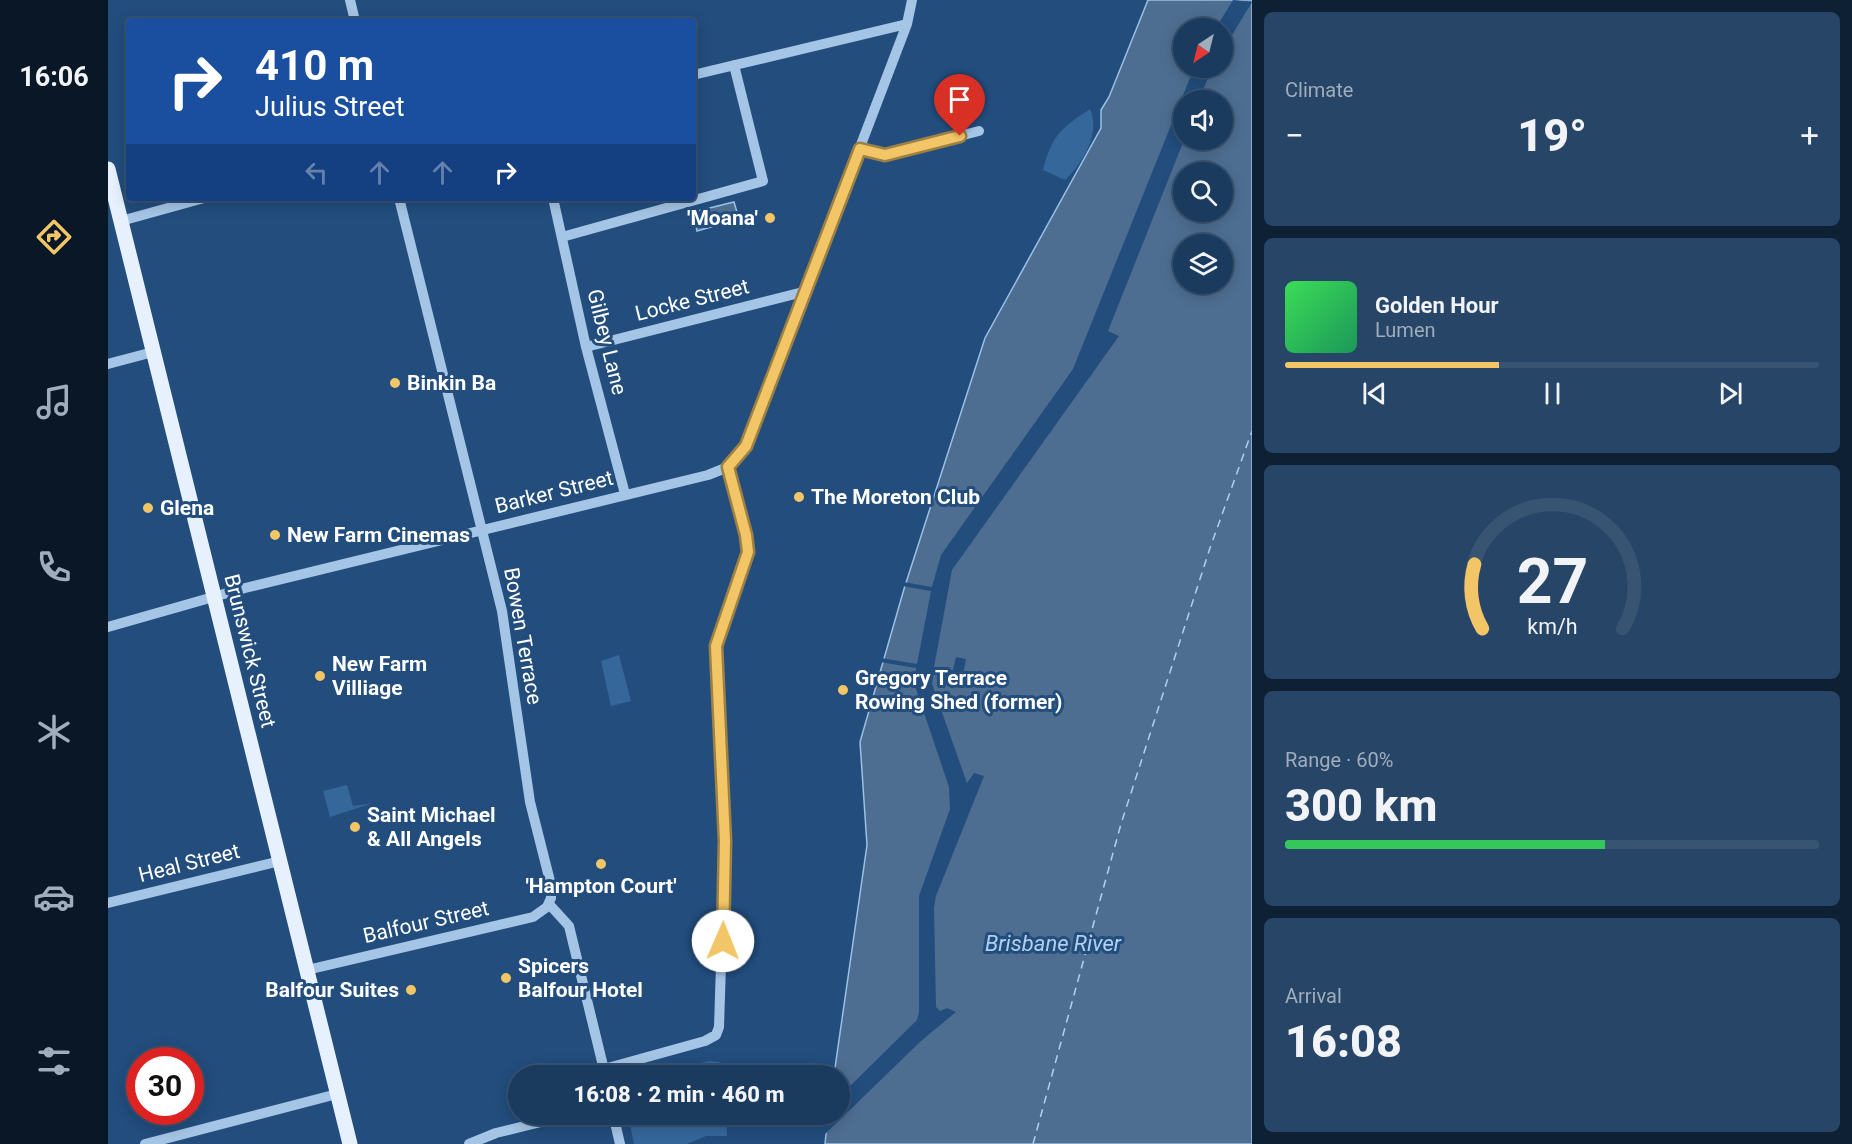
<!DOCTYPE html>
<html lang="en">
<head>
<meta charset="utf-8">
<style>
	:root { --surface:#1a3a5e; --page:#274567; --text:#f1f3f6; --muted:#9fadbc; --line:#385473; --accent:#f2c567 }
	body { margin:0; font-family:Roboto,sans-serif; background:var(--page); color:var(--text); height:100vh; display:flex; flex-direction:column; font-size:22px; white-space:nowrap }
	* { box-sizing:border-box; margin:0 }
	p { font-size:20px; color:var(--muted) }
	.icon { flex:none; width:33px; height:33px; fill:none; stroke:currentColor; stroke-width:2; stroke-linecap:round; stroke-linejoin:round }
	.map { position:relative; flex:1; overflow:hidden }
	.panel { display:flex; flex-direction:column; gap:12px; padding:12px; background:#0e2034; width:600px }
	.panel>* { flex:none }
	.top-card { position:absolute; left:18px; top:18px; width:570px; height:183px; border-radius:6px; box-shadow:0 3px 15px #0003,0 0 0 2px var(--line); background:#1a4fa0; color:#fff; overflow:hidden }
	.needle { width:39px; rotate:215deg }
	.tools { position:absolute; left:1065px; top:18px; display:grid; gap:12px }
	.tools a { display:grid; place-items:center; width:60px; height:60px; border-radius:50%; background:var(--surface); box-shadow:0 3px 15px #0003,0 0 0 2px var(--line); font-size:30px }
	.speed { position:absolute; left:18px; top:1047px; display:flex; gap:12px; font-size:30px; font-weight:700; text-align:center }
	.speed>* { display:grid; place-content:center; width:78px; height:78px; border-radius:50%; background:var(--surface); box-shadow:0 3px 15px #0003,0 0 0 2px var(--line); line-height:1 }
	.speed .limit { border:9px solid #d22; background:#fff; color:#111 }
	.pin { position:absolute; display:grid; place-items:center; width:51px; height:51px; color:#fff; margin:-62px -26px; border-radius:50% 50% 50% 0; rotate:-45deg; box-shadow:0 0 6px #0007 }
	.pin .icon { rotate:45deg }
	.me { position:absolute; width:66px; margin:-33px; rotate:1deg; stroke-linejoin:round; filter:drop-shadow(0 0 4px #0008) }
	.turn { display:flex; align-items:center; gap:21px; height:126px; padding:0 30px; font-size:27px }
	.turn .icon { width:78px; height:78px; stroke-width:2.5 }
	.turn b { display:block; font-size:42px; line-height:51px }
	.lanes { display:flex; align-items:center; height:57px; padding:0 30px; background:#0003; justify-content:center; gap:30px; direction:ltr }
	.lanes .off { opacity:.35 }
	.big { font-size:45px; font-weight:800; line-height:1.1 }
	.panel .widget { flex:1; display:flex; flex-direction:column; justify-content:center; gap:9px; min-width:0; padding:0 21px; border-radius:9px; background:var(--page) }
	.panel .dial { align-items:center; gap:0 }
	.dial svg { height:156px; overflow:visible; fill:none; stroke:var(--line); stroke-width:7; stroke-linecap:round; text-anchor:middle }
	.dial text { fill:var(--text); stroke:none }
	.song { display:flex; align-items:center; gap:18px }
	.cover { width:72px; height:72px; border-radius:9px; background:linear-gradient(135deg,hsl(130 70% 55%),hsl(150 70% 35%)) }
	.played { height:6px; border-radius:3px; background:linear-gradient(90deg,var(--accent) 40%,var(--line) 40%) }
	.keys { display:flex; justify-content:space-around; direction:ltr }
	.heat { display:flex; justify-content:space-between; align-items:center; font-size:33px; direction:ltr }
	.charge { height:9px; border-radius:4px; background:linear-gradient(90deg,#34c759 60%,var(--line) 0) }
	.trip { position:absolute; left:400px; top:1065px; width:342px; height:60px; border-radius:30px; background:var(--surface); box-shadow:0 3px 15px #0003,0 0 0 2px var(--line); font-weight:800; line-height:60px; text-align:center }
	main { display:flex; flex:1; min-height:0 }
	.tab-bar { display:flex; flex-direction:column; width:108px; justify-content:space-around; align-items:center; background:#0a1726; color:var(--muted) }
	.tab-bar .icon { width:42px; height:42px }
	.tab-bar .active { color:var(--accent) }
	.tab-bar b { font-size:27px; color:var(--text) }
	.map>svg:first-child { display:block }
	.green { fill:#35679b }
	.water { fill:#4e6e91; stroke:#99c1e7; stroke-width:1.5; fill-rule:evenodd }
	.pier { fill:#224d7d }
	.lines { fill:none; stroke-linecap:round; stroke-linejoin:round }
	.ferry { stroke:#b1cfee; stroke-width:1.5; stroke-dasharray:8 6; stroke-linecap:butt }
	.minor { stroke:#a5c5e6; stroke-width:10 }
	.major { stroke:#e7f0fd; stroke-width:15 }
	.route-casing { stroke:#9d8043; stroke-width:15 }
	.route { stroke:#f2c567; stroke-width:10 }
	.poi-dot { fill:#f2c567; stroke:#224d7d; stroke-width:2 }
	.labels { text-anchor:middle; stroke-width:6; stroke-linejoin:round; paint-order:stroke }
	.poi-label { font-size:21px; font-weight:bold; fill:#fff; stroke:#224d7d; text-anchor:start }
	.street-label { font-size:21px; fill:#fff; stroke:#224d7d }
	.water-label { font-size:22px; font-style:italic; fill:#b1cfee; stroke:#224d7d }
</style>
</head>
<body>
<main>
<nav class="tab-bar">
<b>16:06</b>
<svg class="icon active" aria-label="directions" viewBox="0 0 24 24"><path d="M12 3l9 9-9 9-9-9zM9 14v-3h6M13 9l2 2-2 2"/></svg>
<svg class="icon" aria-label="music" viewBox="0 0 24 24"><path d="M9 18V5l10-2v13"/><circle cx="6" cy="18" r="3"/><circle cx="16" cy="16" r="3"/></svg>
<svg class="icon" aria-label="phone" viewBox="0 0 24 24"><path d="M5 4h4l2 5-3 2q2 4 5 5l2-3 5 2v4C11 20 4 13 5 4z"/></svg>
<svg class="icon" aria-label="climate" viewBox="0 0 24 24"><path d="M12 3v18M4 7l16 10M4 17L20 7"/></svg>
<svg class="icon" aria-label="car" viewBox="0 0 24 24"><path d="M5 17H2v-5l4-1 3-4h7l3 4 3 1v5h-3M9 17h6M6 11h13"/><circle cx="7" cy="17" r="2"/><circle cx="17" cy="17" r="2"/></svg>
<svg class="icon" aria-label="filters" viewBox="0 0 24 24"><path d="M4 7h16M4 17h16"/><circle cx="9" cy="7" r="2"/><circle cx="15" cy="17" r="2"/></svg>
</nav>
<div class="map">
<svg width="1144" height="1144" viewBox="0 0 1144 1144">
	<rect width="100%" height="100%" fill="#224d7d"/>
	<!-- green -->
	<path class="green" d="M982,109c11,24 -7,54 -25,71l-22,-10c9,-35 18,-42 47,-61z
		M511,655l12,46 -20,5 -10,-45z
		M239,785l6,21 20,-3 -43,14 -7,-26z
		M601,1061l11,1 4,13h-72z
		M520,1115h98l1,21h-21l-19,8h-53z"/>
	<!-- water -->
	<path class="water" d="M1040,0h104v1144h-427l3,-29 12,-1v-38l-6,-1 33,-230 -7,-103 44,-153 81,-251 116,-210v-18l8,-13zM1076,28h38v40h-38zM1076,100h38v40h-38zM1076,172h38v40h-38zM1076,244h38v40h-38z
		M626,202l5,17 -42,12 -4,-19z"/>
	<!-- pier -->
	<path class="pier" d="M1125,0l19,2 -29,48 -1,-22h-6z
		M1086,68h18l-13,32h-15v40l-76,191 11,5 -167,234 -18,97 19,3 3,-13 10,2 -5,27 -10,-2 2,-10 -19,-3 -2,13 35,99 7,-10 10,3 -48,120 -2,12 2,99 4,4 7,-3 9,4 -35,29 -99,96 3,-23h15v-18l77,-76 2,-8v-116l31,-87 -1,-22 -33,-98v-21l-36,-6 1,-4 36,6 14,-73 -29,-5 1,-4 29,5 9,-32 132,-186z"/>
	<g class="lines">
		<!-- ferry -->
		<path class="ferry" d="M925,1144l88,-320 89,-276 42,-117"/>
		<!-- minor -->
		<path class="minor" d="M242,0l5,21
			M585,75l214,-51
			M752,149l25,6 94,-24
			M445,198l33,149 39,147
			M13,221l83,-23
			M454,237l201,-56 -29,-116
			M478,347l221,-56
			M0,364l45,-12
			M0,627l137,-39 463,-113 20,-8 18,-21 161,-422 5,-24
			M0,903l172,-42
			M441,904l20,22 36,148
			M199,970l226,-53 14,-10 4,-9v-13l-21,-83 -28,-191 -103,-413
			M496,1069l101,-28 11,-6 3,-8 6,-186 -9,-194 32,-95 -2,-17 -18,-68
			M505,1114l7,30
			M37,1144l192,-50
			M361,1144l27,-11 77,-19"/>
		<!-- major -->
		<path class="major" d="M0,169l242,975"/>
	</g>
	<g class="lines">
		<!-- route casing -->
		<g class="route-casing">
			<path id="route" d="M615,941l2,-100 -9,-195 32,-94 -2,-17 -18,-68 18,-21 114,-297 25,6 75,-19"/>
		</g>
		<!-- route -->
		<use href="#route" class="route"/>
	</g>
	<!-- markers -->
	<g class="poi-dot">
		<circle cx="662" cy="218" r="6"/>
		<circle cx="287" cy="383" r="6"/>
		<circle cx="691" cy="497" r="6"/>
		<circle cx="40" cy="508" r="6"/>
		<circle cx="167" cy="535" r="6"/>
		<circle cx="212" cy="676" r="6"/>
		<circle cx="735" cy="690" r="6"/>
		<circle cx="247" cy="827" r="6"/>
		<circle cx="493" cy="864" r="6"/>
		<circle cx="398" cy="978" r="6"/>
		<circle cx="303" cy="990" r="6"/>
	</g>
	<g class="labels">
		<!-- poi labels -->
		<g class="poi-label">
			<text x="650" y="225" text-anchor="end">'Moana'</text>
			<text x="299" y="390">Binkin Ba</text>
			<text x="703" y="504">The Moreton Club</text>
			<text x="52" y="515">Glena</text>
			<text x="179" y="542">New Farm Cinemas</text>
			<text x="224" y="671">New Farm<tspan x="224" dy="24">Villiage</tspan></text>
			<text x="747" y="685">Gregory Terrace<tspan x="747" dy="24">Rowing Shed (former)</tspan></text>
			<text x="259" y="822">Saint Michael<tspan x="259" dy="24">&amp; All Angels</tspan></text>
			<text x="493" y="893" text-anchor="middle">'Hampton Court'</text>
			<text x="410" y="973">Spicers<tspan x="410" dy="24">Balfour Hotel</tspan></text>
			<text x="291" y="997" text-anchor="end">Balfour Suites</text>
		</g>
		<!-- street labels -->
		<g class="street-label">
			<text transform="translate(584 300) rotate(-14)" y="7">Locke Street</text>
			<text transform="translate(499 342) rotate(76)" y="7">Gilbey Lane</text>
			<text transform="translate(446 492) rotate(-14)" y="7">Barker Street</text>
			<text transform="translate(415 636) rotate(80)" y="7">Bowen Terrace</text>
			<text transform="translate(142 651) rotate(76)" y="7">Brunswick Street</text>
			<text transform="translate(81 863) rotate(-14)" y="7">Heal Street</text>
			<text transform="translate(318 922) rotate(-13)" y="7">Balfour Street</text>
		</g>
		<!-- water labels -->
		<g class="water-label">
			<text x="945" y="951">Brisbane River</text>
		</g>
	</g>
</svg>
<div class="tools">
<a><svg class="needle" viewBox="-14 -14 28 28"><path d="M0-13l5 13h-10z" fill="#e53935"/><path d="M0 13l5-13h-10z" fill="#9fadbc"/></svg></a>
<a><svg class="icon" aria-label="sound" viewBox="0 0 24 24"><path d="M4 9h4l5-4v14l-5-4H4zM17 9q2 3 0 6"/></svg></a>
<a><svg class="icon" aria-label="search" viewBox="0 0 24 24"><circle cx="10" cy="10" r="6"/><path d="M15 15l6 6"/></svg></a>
<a><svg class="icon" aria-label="layers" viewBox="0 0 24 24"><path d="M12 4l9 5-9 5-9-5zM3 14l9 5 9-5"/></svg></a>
</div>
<div class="speed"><div class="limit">30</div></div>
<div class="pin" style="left:852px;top:136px;background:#d93025"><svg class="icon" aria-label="arrive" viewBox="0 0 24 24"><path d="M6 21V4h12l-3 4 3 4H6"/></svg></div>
<svg class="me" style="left:615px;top:941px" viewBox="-20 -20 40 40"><circle r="19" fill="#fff"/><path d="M0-13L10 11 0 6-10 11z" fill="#f2c567"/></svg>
<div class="trip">16:08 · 2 min · 460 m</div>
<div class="top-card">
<div class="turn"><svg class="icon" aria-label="right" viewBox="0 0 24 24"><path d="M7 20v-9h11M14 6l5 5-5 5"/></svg><div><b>410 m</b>Julius Street</div></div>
<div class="lanes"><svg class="icon off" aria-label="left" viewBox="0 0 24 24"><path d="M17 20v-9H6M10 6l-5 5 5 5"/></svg><svg class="icon off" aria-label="ahead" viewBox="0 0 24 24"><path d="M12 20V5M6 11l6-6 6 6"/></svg><svg class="icon off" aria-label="ahead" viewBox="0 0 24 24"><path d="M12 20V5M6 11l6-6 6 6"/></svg><svg class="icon" aria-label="right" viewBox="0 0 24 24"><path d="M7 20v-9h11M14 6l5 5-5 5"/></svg></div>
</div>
</div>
<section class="panel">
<div class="widget"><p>Climate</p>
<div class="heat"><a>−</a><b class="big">19°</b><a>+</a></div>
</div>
<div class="widget">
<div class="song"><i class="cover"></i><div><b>Golden Hour</b><p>Lumen</p></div></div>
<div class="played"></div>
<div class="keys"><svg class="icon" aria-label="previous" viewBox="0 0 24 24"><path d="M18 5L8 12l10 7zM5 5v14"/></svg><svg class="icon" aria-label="pause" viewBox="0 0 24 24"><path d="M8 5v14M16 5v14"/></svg><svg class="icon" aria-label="next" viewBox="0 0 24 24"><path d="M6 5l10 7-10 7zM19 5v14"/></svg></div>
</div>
<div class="widget dial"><svg viewBox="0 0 100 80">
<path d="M14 69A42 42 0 1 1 86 69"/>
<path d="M14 69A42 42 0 0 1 10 36" stroke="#f2c567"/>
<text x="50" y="56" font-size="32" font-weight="700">27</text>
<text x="50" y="72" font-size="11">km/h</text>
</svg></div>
<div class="widget"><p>Range · 60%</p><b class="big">300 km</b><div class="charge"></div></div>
<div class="widget"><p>Arrival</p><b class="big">16:08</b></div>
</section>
</main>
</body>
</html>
